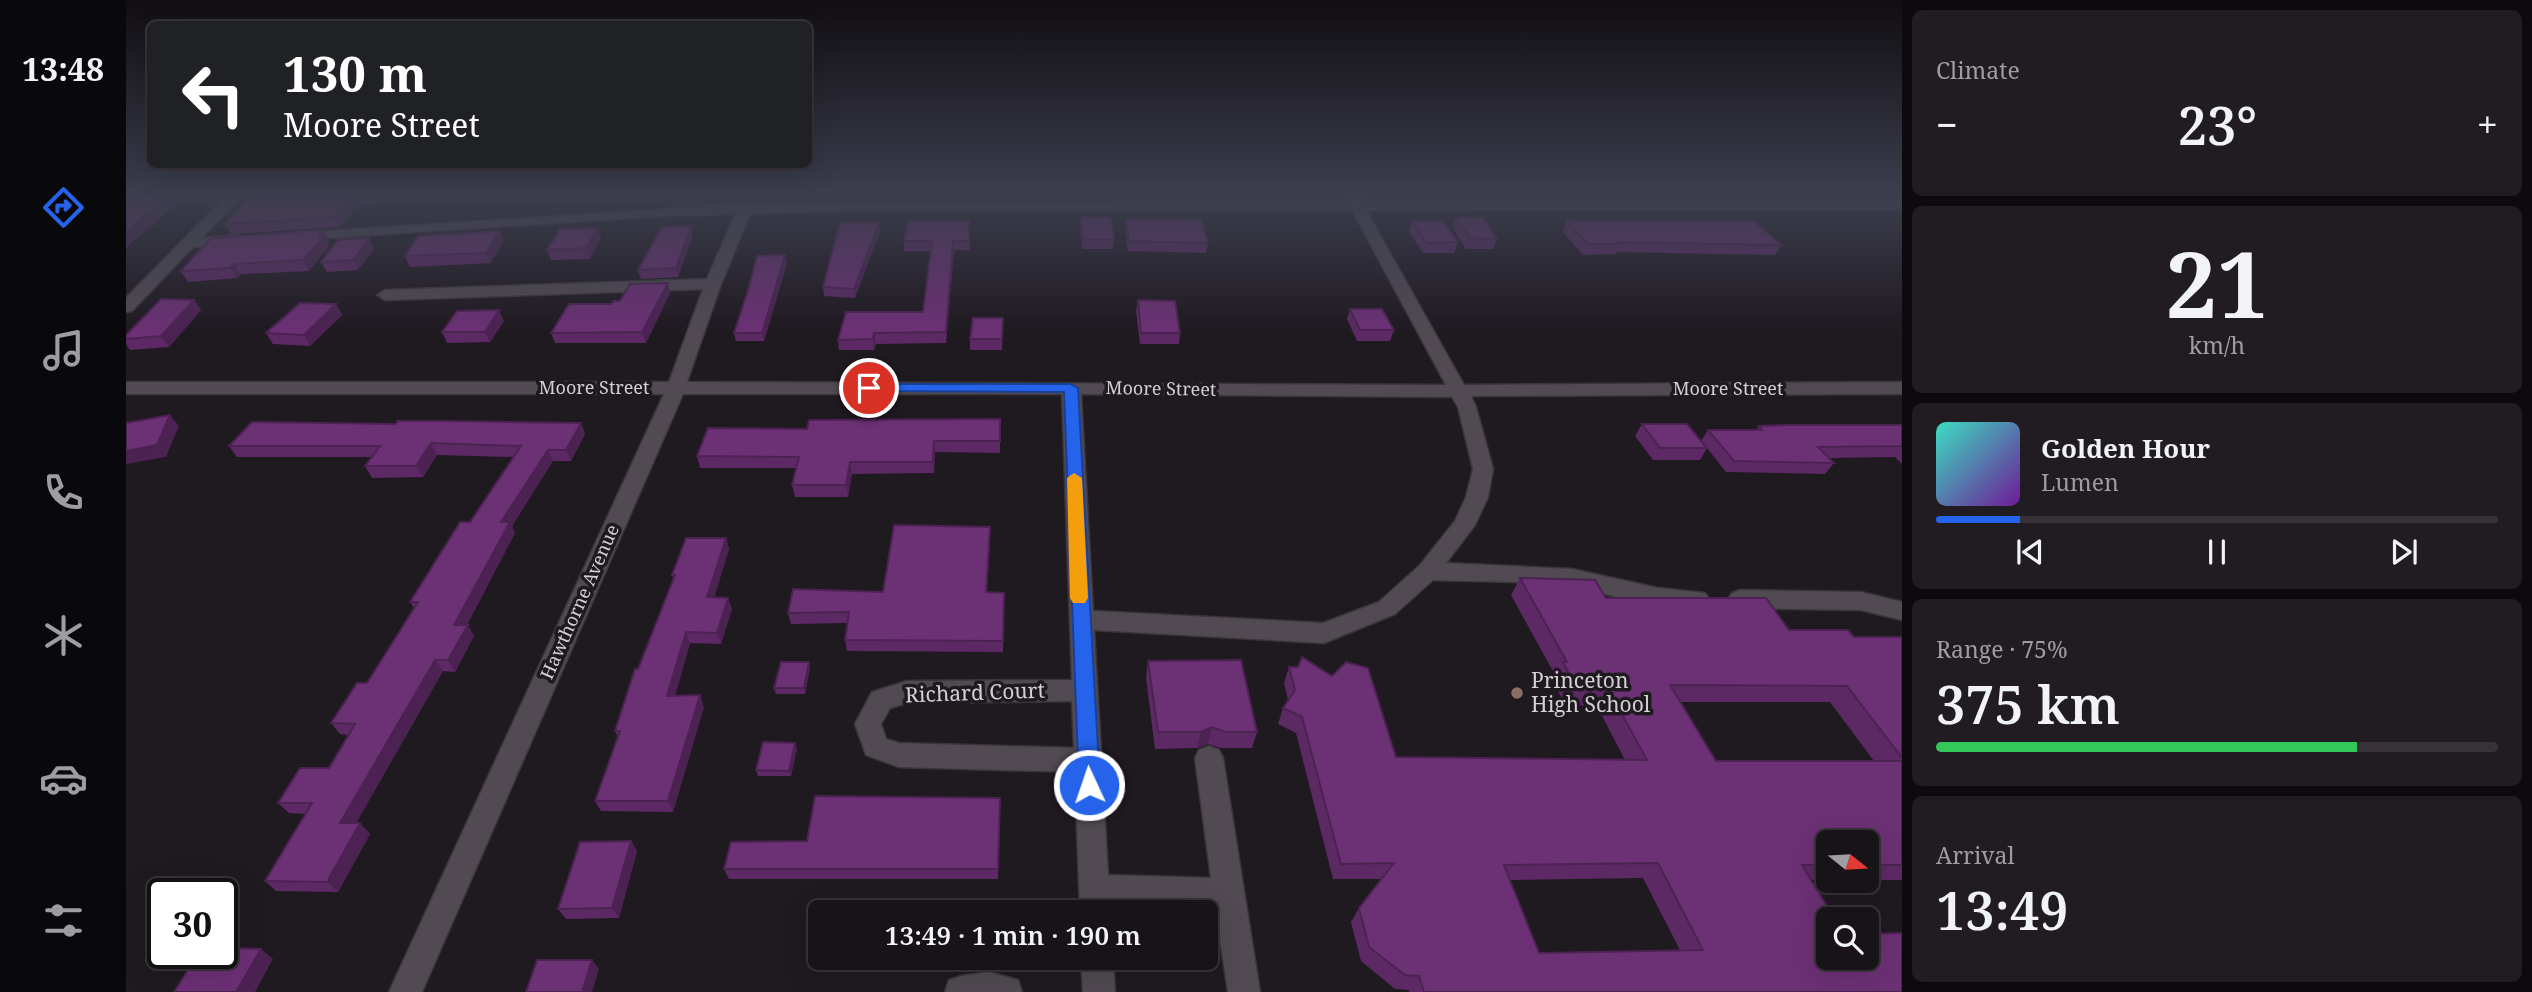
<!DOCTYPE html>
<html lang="en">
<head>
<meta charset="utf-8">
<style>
	:root { --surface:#171318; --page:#201c21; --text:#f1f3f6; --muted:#9e9ea2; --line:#363237; --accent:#2563eb }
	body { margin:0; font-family:"Noto Serif",serif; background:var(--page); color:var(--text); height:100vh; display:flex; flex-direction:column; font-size:26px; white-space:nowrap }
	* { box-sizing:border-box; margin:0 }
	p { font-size:23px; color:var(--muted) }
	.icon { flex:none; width:38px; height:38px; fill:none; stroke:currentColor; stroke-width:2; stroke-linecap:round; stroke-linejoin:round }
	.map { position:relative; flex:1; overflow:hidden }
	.sheet { display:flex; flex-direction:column; gap:10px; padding:10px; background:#0d0a0d; width:630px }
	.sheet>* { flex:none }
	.guide { position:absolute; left:21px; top:21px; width:665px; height:147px; border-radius:10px; box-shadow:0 7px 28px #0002,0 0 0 2px var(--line); background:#202124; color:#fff; overflow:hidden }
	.needle { width:46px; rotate:108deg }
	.fabs { position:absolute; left:1690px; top:830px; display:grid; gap:14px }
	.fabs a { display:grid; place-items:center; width:63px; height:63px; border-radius:10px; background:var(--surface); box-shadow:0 7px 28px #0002,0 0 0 2px var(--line); font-size:35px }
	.speed { position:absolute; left:21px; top:878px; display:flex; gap:14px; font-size:35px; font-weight:700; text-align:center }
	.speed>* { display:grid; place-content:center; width:91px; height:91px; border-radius:50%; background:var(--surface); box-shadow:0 7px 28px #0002,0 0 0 2px var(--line); line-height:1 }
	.speed .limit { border:4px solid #111; border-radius:10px; background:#fff; color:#111 }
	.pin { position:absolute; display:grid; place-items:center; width:60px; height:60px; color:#fff; margin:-30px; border:4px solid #fff; border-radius:50%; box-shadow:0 2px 7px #0007 }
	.me { position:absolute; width:77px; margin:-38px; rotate:357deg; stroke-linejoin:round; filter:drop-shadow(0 0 5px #0008) }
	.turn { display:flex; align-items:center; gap:24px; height:147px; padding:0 21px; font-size:32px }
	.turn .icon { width:91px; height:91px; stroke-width:2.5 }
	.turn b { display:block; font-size:49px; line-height:60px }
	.big { font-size:52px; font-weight:600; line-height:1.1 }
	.sheet .tile { flex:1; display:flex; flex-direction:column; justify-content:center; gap:10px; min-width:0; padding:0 24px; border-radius:10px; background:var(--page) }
	.sheet .dial { align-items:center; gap:0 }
	.dial b { font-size:91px; line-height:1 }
	.song { display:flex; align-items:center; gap:21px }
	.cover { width:84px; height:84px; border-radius:10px; background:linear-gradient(135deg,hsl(170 70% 55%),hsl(280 70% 35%)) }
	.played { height:7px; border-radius:4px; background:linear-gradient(90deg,var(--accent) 15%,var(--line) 15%) }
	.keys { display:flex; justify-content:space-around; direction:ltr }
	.heat { display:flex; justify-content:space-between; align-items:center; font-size:38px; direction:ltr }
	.charge { height:10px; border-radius:5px; background:linear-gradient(90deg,#34c759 75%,var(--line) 0) }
	.trip { position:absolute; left:682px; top:900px; width:410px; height:70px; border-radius:10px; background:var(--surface); box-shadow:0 7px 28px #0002,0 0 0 2px var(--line); font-weight:600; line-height:70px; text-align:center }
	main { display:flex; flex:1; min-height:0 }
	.menu { display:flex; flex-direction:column; width:126px; justify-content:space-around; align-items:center; background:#09080a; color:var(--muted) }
	.menu .icon { width:49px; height:49px }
	.menu .active { color:var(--accent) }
	.menu b { font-size:32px; color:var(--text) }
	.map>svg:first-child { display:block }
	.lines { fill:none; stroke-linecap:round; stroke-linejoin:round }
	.minor-casing { stroke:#3a353a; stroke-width:3 }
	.minor { fill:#514a52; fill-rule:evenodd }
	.wall { fill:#5d2965; fill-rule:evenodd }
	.shaded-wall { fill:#4c2252 }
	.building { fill:#6c3075; stroke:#4c2252; stroke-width:2; fill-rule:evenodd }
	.route { fill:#2563eb; stroke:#184099; stroke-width:2 }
	.slow { fill:#f59e0b }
	.education-dot { fill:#8d6e63; stroke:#1f1920; stroke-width:2.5 }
	.labels { text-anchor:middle; stroke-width:7; stroke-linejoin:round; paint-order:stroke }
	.street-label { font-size:18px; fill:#d4cfd4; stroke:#1f1920 }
	.near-poi-label { font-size:21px; fill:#d4cfd4; stroke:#1f1920; text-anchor:start }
	.near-street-label { font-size:21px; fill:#d4cfd4; stroke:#1f1920 }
</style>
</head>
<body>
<main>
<nav class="menu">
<b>13:48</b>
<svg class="icon active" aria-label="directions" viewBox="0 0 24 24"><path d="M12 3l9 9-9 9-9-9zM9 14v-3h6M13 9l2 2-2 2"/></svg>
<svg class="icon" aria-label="music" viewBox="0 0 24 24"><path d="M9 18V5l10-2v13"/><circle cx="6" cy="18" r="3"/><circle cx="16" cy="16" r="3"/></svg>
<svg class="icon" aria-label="phone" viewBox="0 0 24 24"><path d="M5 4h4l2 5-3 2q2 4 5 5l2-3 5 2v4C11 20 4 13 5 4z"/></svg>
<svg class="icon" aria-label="climate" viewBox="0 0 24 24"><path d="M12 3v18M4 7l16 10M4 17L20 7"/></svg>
<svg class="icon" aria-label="car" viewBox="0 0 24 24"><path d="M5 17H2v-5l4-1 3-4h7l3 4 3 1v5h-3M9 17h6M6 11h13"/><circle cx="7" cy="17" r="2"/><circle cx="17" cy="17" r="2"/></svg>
<svg class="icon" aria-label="filters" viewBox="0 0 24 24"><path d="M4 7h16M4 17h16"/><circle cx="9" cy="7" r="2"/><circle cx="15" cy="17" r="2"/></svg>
</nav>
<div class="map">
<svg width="1776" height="992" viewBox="0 0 1776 992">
	<rect width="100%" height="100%" fill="#1f1920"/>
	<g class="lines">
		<!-- minor casing -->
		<g class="minor-casing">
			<path id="minor" d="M101,195h15l-40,43 35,-3 5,2 3,3 -3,3 -49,4 -61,64 -6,1v-14z
				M1218,195h14l3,6h541v8l-536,1 98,175 438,-3v12l-431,2 5,11 17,62 -5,28 -13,28 -29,38 126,6 86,19 47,5 4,6 -4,6c-38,12 -93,-12 -132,-18 -45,-7 -94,-5 -140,-7l-38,34 -71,29 -230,-13 14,245 103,3 -16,-120 4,-8 10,-4 10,4 4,8 37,234h-32l-13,-85 -105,-3v8h-30l-5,-140 -176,-5 -33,-12 -11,-31 17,-32 35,-11 165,-1 -10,-286h-379l-261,598h-33l275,-598h-538v-12h543l34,-93 -318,11 -8,-5 8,-5 322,-11 28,-65 -72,2 -366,24 -5,-1 -2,-3 2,-3 453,-29 602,-3zM732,210h494l94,175 -759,-3 34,-98 29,-70zM955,394l371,3 6,10 15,62 -7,28 -11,24 -35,44 -41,37 -56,21 -230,-12zM946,701l2,47 -175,-5 -13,-4 -5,-15 9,-16 17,-5z
				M1614,590l121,2 41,10v18l-41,-10 -121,-2 -8,-3 -4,-6 4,-6z
				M955,957h32l2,35h-32z
				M863,972l29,8 4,12h-77l4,-12 12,-4z"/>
		</g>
		<!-- minor -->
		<use href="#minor" class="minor"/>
	</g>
	<!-- wall -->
	<path class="wall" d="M126,195h125l-4,6 -13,1 -20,25 -109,7 -6,-10z
		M955,217l33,22 -1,10h-31l-2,-22z
		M1330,217l41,22 -4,10h-27l-14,-22z
		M1000,219l82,24 -2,10 -78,-2 -3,-22z
		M843,221l1,29h-16l-8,93 -70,1 -2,6h-35l-1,-10 85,-28 8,-61h-27v-10z
		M1286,221l46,21 -4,11h-31l-14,-22z
		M1441,221l214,24 -6,10 -158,-3 -1,2 -33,1 -20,-23z
		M472,228l3,10 -11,21 -39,1 -4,-10z
		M754,231l-25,67 -31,-2 -1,-9z
		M567,235l-15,42 -37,2 -3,-9z
		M203,241l-2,1 2,4 -20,25 -68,3 -4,4 -49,4 -7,-11z
		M378,241l-14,22 -80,4 -5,-11z
		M248,248l-16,22 -31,2 -6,-10z
		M659,255l2,8 -23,78h-28l-2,-8z
		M544,293l-24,50h-91l-4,-10 69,-32z
		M68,300l7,10 -32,37 -39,3 -4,-6v-9z
		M1012,300l42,33 -1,11h-39l-4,-33z
		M210,304l6,11 -32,31 -37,-2 -7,-11z
		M1224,309l44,21 -4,11h-33l-10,-22z
		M877,318l-1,32h-32v-11z
		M378,321l-14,21 -43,1 -5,-11z
		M874,419v34l-65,-1 -1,21 -82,1 -4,23h-53l-3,-12 5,-17h-97l-3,-12 110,-27z
		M455,423l4,11 -14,27h-18l-41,65 3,7 -48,92 7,11 -19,36 -12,-1 -87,152h4l10,11 -32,58 -62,-1 -11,-10 40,-67 -16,-1 -11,-10 51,-35 20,-33 -9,-1 -9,-11 36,-40 47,-75 -4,-6 60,-80 44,-65 -77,-2 -14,22 -51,1 -7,-12 7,-9h-135l-8,-11 167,-22z
		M1516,424l59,17 7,-11h48l3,-4 143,-1v39l-7,-7 -66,1 5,5 -9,11 -99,-2 -19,-24 -7,12h-47l-18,-24z
		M600,538l3,11 -15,48 14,1 4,11 -11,35 -31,-1 -15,53 29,11 -31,105 -72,-1 -6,-10 23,-63 -3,-7 59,-151 -2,-5z
		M864,538l-3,54 17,1 -1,59 -156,-1 -2,-11 2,-17 -56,1 -3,-11 95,-21z
		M1394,578l86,20 183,32 65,7h48v243h-35v-38h-38v38h6h-24l18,39 73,73h-493v-2l-14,-1 -34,-28 -10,-39 8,-14 23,-29h-49l-37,-146 -18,-9 5,-16 5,-8 -4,-17 5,-16 107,90 229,3 -28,-54 -32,-1 -13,-26 3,-4 -44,-80zM1554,702h150l44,59h-158zM1517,878l37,72 -141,3 -29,-73z
		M1022,661l109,71 -5,16h-31l-13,-4 -11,4 -42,1 -9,-71z
		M684,668l-5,26h-29l-2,-6z
		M671,748l-6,28h-33l-2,-6z
		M874,798l-2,81h-269l-5,-10z
		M505,841l6,10 -18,67 -53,1 -8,-10z"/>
	<!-- shaded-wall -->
	<path class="shaded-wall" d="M42,195h18l-60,53v-17z
		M226,195h5l3,7 -20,25 -5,-10z
		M244,195h7l-4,6z
		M753,223l1,8 -25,67 -1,-9z
		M565,226l2,9 -15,42 -2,-9z
		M472,228l3,10 -11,21 -4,-11z
		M198,230l5,11 -2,1 2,4 -20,25 -6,-11z
		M374,231l4,10 -14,22 -4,-10z
		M243,238l5,10 -16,22 -5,-10z
		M827,241l1,9 -8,93v-11z
		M659,255l2,8 -23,78 -2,-8z
		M108,264l7,10 -4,4 -7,-10z
		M542,283l2,10 -24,50 -4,-11z
		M68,300l7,10 -32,37 -8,-11z
		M210,304l6,11 -32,31 -6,-11z
		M373,310l5,11 -14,21 -5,-10z
		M748,333l2,11 -2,6 -1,-11z
		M44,415l9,11 -13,31 -40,7v-13z
		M455,423l4,11 -14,27 -5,-11z
		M808,441l1,11 -1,21 -1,-11z
		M305,443l6,12 -14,22 -7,-11z
		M422,450l5,11 -41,65 3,7 -54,103 -7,-11 47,-103z
		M724,462l2,12 -4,23 -2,-12z
		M864,527v11l-4,66v-12z
		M600,538l3,11 -18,59 -4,-11z
		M602,598l4,11 -11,35 -4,-11z
		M342,625l6,11 -19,36 -7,-12z
		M560,632l4,11 -18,64 -5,-11z
		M309,660l8,11 -93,163 -10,-11z
		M683,662l1,6 -5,26 -1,-6z
		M574,695l4,12 -31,105 -5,-11z
		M1086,727l-4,17 -11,4 4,-16z
		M669,743l2,5 -6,28 -2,-5z
		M234,823l10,11 -32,58 -11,-10z
		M505,841l6,10 -18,67 -7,-10z
		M135,949l12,10 -18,33h-19z
		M466,960l7,9 -7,23h-10z"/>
	<!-- building -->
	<path class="building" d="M6,195h36l-42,36v-31z
		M126,195h100l-17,22 -110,7z
		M955,217l30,1 3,21h-31z
		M1330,217l27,1 14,21 -27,-1z
		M1000,219l75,1 7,23 -79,-2z
		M782,221h61v20h-16l-7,91 -72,1 -1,6 -35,1 8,-28h77l9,-71h-28z
		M1286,221h31l15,21 -31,1z
		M1441,221h187l27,24 -163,-3 2,2h-32z
		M714,223h39l-25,66 -31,-2z
		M565,226l-15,42 -38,2 24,-43z
		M472,228l-12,20 -39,2 13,-21z
		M198,230l-5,6h5l-21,24 -69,4 -4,4 -49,3 30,-33z
		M374,231l-14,22 -81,3 13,-20z
		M243,238l-16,22 -32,2 17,-22z
		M659,255l-23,78h-28l15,-46 8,-31z
		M542,283l-26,49 -91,1 18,-29h43l1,-3h7l10,-17z
		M35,299l33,1 -33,36 -35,3v-4z
		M1012,300l37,1 5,32h-39z
		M174,303l36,1 -32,31 -38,-2z
		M1224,309h32l12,21h-34z
		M373,310l-14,22h-43l15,-21z
		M847,318h30l-1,21h-32z
		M44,415l-13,30 -31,6v-28z
		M874,419v22h-66l-1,21h-83l-4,23h-54l7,-28 -102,-1 11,-28 99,1 2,-9z
		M271,421h49l135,2 -15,27h-18l-47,72h9l-56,103h14l-20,35h-13l-95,163h20l-33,59 -62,-1 47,-78h-34l22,-35h29l26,-44 -24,-1 26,-40h10l51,-81h-8l50,-80h10l51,-76 -90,-3 -15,23h-51l15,-20h-151l23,-24 144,2z
		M1516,424h45l20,24h-47z
		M1660,425h116v21l-84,1 16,16 -100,-2 -26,-31h54l-3,-4z
		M768,525l96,2 -4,65 18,1 -1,48 -158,-1 4,-28 -61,1 5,-24 90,3z
		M560,538h40l-19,59 21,1 -11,35 -31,-1 -19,64 33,-1 -32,106h-73l25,-70h-5l20,-62h3l37,-94h-3z
		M1394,578l75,2 11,18h160l23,32h59l6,7h48v121l-55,-72 -177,-1 46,76h186v104h-35v-23h-38v23h-27l33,54h-6v38h38v-23l35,-1v59h-478l-5,-16 -14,-1 -36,-28 -10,-39 35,-45 -53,1 -39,-147 -19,-9 12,-18 -6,-23h9l4,-10 30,19 14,-14 22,6 28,89 251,3 -39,-71 -32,-1 -13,-26h4zM1532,863l45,87 -164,3 -35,-88z
		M1115,660l16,72h-32l-13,-5 -11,5h-43l-10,-71z
		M655,662h28l-5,26h-30z
		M637,742l32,1 -6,28 -33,-1z
		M689,796l185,2 -2,71h-274l7,-27 76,-1z
		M505,841l-19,67 -54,1 22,-67z
		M96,948l39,1 -25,43h-62l24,-38h24z
		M411,960h55l-10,32h-56z"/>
	<!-- sky -->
	<linearGradient id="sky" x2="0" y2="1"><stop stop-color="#110e12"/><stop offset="0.58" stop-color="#3c3e4e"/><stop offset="1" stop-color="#3c3e4e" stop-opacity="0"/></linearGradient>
	<rect width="1776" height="334" fill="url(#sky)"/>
	<!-- route -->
	<path class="route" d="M743,384h202l7,4 22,397 -3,7 -8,3 -7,-3 -3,-7 -15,-393 -200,-1 -2,-3z"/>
	<!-- slow -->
	<path class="slow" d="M948,473l8,5 6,120 -3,5h-12l-3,-5 -3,-120z"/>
	<!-- markers -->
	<circle class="education-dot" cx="1391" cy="693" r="7"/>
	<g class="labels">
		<!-- street labels -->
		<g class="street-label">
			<text x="468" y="394">Moore Street</text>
			<text transform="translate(1035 389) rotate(1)" y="6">Moore Street</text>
			<text x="1602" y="395">Moore Street</text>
			<text transform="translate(454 602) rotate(-66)" y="6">Hawthorne Avenue</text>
		</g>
		<!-- near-poi labels -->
		<g class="near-poi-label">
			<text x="1405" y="688">Princeton<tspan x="1405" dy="24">High School</tspan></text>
		</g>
		<!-- near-street labels -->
		<g class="near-street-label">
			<text transform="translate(849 693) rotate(-2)" y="7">Richard Court</text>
		</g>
	</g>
</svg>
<div class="fabs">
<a><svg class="needle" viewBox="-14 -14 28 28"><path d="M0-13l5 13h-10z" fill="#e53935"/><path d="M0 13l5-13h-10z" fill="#9e9ea2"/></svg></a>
<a><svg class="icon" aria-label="search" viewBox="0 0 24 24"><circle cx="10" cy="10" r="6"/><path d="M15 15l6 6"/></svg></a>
</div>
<div class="speed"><div class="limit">30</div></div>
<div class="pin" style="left:743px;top:388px;background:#d93025"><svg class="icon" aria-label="arrive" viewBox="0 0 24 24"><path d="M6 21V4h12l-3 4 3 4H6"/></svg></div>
<svg class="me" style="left:963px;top:785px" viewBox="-20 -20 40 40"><circle r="17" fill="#2563eb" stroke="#fff" stroke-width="3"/><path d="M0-11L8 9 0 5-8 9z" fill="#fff"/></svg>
<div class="trip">13:49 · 1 min · 190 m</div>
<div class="guide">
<div class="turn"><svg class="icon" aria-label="left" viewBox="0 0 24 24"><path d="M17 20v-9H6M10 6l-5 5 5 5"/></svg><div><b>130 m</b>Moore Street</div></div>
</div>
</div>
<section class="sheet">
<div class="tile"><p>Climate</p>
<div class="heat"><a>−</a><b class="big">23°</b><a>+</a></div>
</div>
<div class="tile dial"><b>21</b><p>km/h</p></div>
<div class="tile">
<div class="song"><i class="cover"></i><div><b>Golden Hour</b><p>Lumen</p></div></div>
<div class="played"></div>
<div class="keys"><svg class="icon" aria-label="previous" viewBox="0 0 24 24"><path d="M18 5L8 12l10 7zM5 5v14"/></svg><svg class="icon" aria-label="pause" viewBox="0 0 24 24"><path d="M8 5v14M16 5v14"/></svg><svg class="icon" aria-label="next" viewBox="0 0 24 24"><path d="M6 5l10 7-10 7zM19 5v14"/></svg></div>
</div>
<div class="tile"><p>Range · 75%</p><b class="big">375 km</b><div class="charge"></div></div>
<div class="tile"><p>Arrival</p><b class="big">13:49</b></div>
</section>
</main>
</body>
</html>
